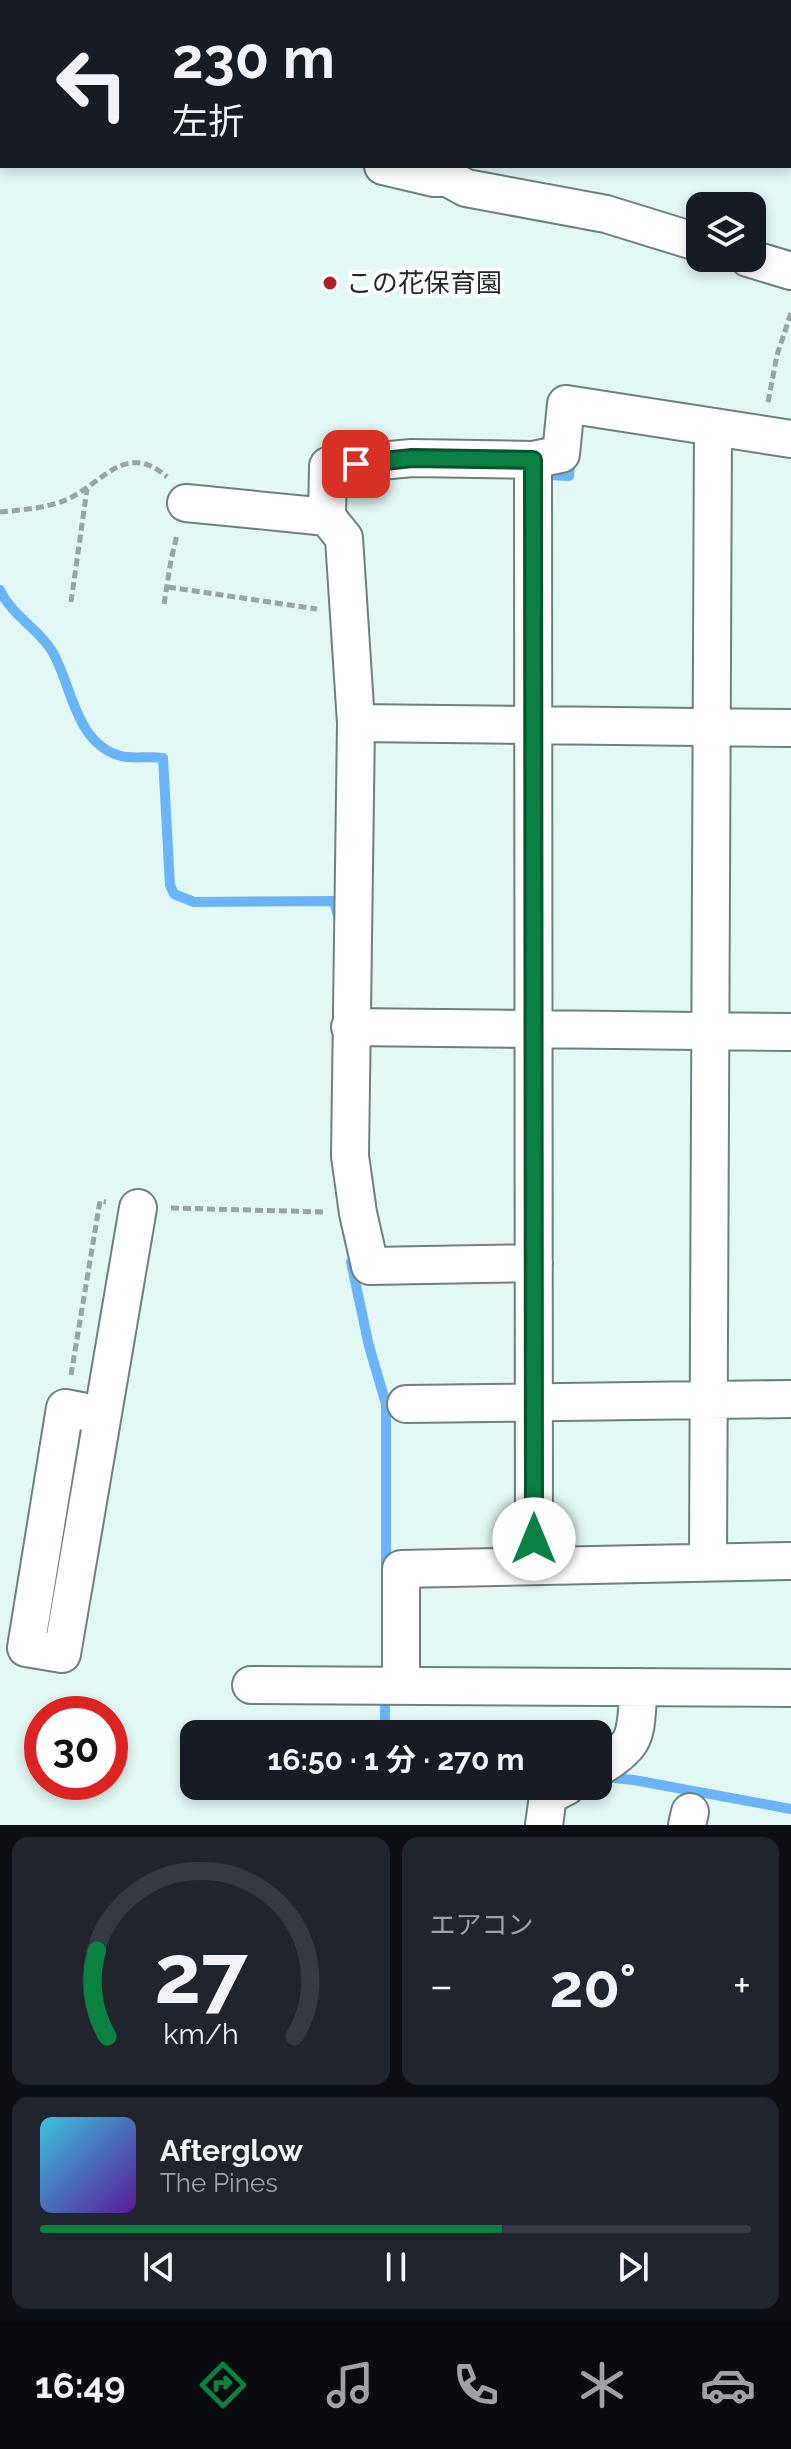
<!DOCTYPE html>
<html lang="ja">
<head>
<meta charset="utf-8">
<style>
	:root { --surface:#171b24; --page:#20242c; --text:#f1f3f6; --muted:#9ea1a6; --line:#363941; --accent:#0b8043 }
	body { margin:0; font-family:Raleway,"Noto Sans JP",sans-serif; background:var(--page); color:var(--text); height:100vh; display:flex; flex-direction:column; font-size:30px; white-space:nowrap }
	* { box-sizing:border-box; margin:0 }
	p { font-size:26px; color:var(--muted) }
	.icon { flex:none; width:44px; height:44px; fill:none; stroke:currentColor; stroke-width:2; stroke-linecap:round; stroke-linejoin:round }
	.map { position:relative; height:1825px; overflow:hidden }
	.sheet { display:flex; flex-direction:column; gap:12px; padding:12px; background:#0d0f14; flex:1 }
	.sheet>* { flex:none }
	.hud { position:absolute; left:0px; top:0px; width:792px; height:168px; box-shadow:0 4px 12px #0003; background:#171b24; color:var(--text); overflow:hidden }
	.tools { position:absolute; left:686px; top:192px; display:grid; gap:16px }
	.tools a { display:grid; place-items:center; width:80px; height:80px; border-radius:16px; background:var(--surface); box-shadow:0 4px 12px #0003; font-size:40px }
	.speed { position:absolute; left:24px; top:1696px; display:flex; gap:16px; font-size:40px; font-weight:700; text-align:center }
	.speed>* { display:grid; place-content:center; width:104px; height:104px; border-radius:50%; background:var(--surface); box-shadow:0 4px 12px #0003; line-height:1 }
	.speed .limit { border:12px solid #d22; background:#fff; color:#111 }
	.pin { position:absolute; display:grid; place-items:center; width:68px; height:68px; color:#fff; margin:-34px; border-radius:16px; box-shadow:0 4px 12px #0006 }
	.me { position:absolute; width:88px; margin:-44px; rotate:0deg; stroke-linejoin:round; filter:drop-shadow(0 0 6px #0008) }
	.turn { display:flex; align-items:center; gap:28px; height:168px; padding:0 40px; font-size:36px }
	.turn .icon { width:104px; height:104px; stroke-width:2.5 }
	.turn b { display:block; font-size:56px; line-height:68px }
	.big { font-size:60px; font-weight:700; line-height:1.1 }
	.sheet .widget { flex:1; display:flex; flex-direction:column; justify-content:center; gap:12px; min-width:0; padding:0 28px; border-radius:16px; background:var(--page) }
	.sheet .dial { align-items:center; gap:0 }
	.dial svg { height:208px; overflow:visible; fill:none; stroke:var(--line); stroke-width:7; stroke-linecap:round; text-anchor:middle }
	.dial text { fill:var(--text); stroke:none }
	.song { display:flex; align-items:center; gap:24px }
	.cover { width:96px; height:96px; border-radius:12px; background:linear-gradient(135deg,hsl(190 70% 55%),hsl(270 70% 35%)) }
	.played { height:8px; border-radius:4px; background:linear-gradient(90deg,var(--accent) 65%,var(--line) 65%) }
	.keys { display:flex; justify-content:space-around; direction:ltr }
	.heat { display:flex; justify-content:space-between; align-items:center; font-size:44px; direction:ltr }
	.sheet .tiles { flex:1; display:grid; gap:12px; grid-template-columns:1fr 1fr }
	.widget:last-child { grid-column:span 2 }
	.trip { position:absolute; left:180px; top:1720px; width:432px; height:80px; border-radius:16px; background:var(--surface); box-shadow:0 4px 12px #0003; font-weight:700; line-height:80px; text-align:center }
	.tabs { display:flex; height:128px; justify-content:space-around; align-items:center; background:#090b0e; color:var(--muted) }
	.tabs .icon { width:56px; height:56px }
	.tabs .current { color:var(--accent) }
	.tabs b { font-size:36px; color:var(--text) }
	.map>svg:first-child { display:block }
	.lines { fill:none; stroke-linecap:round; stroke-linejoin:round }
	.stream { stroke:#6bb4f8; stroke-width:10 }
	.minor-casing { stroke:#6c807c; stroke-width:40 }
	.path { stroke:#95a6a3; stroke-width:5; stroke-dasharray:8 4; stroke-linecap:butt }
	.minor { stroke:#fff; stroke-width:36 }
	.route-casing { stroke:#07532c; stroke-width:20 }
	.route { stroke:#0b8043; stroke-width:14 }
	.poi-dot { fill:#b11f2b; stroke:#fff; stroke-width:3 }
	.labels { text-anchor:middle; stroke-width:8; stroke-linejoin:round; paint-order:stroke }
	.poi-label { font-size:26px; fill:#212928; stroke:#fff; text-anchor:start }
</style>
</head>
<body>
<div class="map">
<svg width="791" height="1825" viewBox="0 0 791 1825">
	<rect width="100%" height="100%" fill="#e2f8f4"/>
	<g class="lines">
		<!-- stream -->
		<path class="stream" d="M549,475l20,1 2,-20
			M0,590c12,26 38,38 52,61 20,34 23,93 69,105 9,3 30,0 42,2l7,127 4,9 20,8 140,-1 4,15
			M351,1262l18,84 17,58v169
			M385,1698v36
			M604,1777l30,3 157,29"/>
		<!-- minor casing -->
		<g class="minor-casing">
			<path id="minor" d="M49,2l1,-2
				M541,2v-2
				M0,110l2,-4
				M0,146h2
				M383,166l51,12h14l18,10 140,26 94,29
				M748,258l43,13
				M533,460l1,1106
				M186,503l141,14
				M356,723l435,5
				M350,1027l441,5
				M534,1263l-164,3 -12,-53 -8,-57 6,-433 -12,-185 -17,-21 1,-51 84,-8 121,2 28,-6 5,-50 225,35
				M406,1404l385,-5
				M101,1415l-36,-7 -39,240 36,6 76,-446
				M708,1562l5,-1133
				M251,1685l540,3
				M401,1686v-117l390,-8
				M598,1768c44,-26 36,-35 41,-81
				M544,1825l4,-29 19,-10
				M687,1825l3,-13"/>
		</g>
		<!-- path -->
		<path class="path" d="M459,2l1,-2
			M768,402l9,-47 14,-42
			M0,512c22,-2 48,-4 68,-13 36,-17 58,-58 99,-22
			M168,587l149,22
			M71,602l16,-113
			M164,604l7,-44 6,-25
			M171,1208l154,4
			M71,1375l29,-174 6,1"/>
		<!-- minor -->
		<use href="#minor" class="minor"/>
	</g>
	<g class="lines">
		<!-- route casing -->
		<g class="route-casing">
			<path id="route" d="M356,464l56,-6 121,2 1,1079"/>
		</g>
		<!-- route -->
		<use href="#route" class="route"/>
	</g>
	<!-- markers -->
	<circle class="poi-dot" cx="330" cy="283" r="8"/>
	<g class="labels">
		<!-- poi labels -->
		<g class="poi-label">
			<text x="346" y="292">この花保育園</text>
		</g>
	</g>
</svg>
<div class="tools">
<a><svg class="icon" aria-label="layers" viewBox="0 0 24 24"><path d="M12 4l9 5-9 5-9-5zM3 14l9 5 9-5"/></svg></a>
</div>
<div class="speed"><div class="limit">30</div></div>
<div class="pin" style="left:356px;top:464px;background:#d93025"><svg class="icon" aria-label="arrive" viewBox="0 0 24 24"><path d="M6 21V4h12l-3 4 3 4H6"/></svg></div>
<svg class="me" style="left:534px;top:1539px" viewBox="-20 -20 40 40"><circle r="19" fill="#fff"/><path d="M0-13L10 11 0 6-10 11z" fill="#0b8043"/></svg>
<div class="trip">16:50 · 1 分 · 270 m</div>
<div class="hud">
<div class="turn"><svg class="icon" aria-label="left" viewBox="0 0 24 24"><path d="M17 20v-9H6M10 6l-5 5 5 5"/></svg><div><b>230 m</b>左折</div></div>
</div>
</div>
<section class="sheet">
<div class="tiles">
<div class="widget dial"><svg viewBox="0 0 100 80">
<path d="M14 69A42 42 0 1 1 86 69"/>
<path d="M14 69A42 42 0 0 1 10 36" stroke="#0b8043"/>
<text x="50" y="56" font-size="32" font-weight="700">27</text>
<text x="50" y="72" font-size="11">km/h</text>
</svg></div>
<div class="widget"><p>エアコン</p>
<div class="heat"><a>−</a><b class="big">20°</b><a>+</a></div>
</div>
<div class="widget">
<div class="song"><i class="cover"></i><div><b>Afterglow</b><p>The Pines</p></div></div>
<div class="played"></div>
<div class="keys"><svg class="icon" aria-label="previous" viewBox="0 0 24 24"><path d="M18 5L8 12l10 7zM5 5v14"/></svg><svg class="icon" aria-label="pause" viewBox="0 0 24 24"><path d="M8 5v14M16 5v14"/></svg><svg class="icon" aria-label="next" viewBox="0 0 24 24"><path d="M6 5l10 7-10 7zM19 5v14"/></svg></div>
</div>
</div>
</section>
<nav class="tabs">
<b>16:49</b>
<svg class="icon current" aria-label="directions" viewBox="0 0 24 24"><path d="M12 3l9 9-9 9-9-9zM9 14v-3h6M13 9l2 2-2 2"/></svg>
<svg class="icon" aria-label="music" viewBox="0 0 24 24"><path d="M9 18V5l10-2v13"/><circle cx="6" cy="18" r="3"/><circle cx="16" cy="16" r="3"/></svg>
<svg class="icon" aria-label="phone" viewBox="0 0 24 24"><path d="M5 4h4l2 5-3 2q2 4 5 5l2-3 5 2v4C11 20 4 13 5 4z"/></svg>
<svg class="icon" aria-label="climate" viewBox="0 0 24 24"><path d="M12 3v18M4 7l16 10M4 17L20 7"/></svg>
<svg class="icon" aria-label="car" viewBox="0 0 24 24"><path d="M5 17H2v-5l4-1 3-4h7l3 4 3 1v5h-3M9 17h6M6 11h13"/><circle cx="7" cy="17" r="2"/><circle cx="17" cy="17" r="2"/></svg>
</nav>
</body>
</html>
